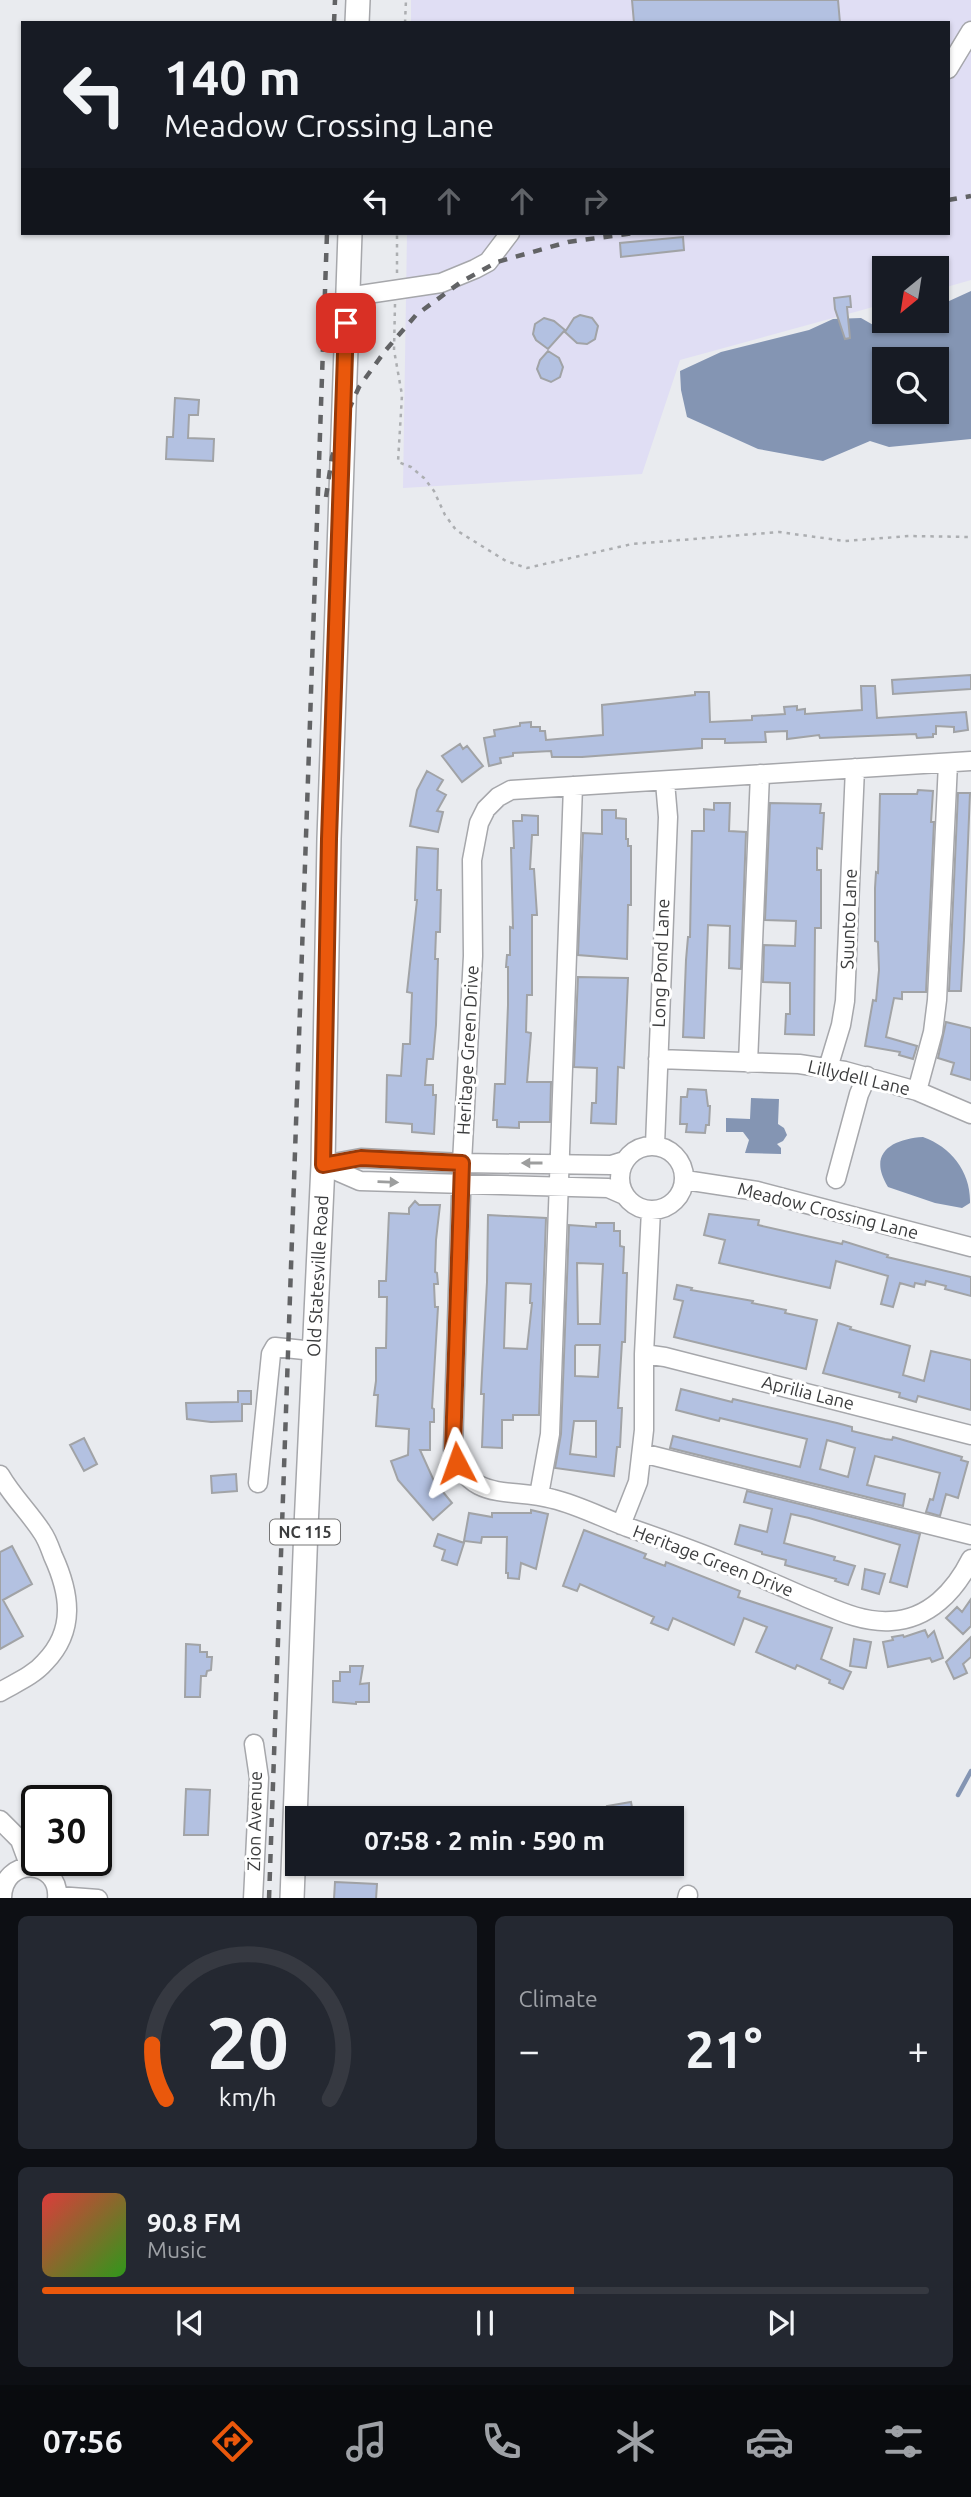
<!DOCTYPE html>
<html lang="en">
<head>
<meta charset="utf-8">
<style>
	:root { --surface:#171b24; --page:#242831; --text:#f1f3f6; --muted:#9ea1a6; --line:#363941; --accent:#ea580c }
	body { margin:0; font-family:Ubuntu,sans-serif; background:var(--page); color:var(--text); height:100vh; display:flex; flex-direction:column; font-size:26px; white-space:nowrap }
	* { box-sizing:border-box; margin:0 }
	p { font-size:23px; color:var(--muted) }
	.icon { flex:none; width:38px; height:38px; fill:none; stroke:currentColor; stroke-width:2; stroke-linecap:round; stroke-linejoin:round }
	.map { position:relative; height:1898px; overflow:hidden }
	.sheet { display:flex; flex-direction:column; gap:18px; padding:18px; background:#0d0f14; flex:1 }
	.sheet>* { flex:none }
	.hud { position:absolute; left:21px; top:21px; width:929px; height:214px; border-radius:0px; box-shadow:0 2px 5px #0004; background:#171b24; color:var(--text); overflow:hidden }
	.needle { width:46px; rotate:210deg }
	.fabs { position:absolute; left:872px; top:256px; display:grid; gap:14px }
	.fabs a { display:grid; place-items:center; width:77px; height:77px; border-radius:0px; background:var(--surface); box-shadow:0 2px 5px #0004; font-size:35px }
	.speed { position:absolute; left:21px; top:1785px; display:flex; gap:14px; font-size:35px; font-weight:700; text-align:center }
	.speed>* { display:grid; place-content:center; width:91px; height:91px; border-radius:50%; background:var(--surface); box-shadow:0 2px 5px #0004; line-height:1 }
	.speed .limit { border:4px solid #111; border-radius:10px; background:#fff; color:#111 }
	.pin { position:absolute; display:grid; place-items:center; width:60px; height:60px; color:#fff; margin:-30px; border-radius:14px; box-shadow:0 4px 10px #0006 }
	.me { position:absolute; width:77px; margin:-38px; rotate:356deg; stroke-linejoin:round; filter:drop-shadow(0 0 5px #0008) }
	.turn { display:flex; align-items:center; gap:24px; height:147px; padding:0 28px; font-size:32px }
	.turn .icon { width:91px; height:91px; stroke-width:2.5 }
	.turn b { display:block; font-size:49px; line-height:60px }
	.lanes { display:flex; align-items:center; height:66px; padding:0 28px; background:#0003; justify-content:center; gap:35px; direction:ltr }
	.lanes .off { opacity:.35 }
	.big { font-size:52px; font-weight:700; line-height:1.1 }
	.sheet .tile { flex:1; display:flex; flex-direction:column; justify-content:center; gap:10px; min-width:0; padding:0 24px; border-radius:10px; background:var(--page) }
	.sheet .dial { align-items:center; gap:0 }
	.dial svg { height:182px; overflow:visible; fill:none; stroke:var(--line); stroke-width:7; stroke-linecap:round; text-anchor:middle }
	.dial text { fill:var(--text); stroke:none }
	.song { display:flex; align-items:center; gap:21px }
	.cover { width:84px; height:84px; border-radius:10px; background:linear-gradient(135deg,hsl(0 70% 55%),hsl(110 70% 35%)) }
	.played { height:7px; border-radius:4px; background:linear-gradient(90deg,var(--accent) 60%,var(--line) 60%) }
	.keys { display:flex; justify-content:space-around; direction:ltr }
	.heat { display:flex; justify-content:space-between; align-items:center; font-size:38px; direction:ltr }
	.sheet .tiles { flex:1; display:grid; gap:18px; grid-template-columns:1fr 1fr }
	.tile:last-child { grid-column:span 2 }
	.trip { position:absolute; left:285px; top:1806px; width:399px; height:70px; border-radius:0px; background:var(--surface); box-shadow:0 2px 5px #0004; font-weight:700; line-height:70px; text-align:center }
	.tabs { display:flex; height:112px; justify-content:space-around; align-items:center; background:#090b0e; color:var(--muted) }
	.tabs .icon { width:49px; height:49px }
	.tabs .on { color:var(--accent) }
	.tabs b { font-size:32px; color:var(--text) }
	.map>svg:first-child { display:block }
	.industrial { fill:#e0def4 }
	.water { fill:#8495b3; fill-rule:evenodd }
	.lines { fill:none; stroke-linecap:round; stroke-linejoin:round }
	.stream { stroke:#8495b3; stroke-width:4.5 }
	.building { fill:#b3c1e1; stroke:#a1a3a6; stroke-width:2; fill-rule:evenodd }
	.minor-casing { stroke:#a6a7ab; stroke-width:21 }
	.major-casing { stroke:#a6a7ab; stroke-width:26 }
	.path { stroke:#acaeb1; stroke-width:2.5; stroke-dasharray:3.5 5; stroke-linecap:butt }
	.minor { stroke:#fff; stroke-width:18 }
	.major { stroke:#fff; stroke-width:23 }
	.rail { stroke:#626365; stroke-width:4.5; stroke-dasharray:9 9; stroke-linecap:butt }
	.oneway { fill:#9d9e9e }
	.route-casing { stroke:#983908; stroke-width:18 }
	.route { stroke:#ea580c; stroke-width:12 }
	.labels { text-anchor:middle; stroke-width:6; stroke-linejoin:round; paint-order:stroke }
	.shield { fill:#fff; stroke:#767677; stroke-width:2 }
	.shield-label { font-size:16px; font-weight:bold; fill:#3b3c3d }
	.street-label { font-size:18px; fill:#3b3c3d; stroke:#fff }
</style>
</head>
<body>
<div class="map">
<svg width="971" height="1899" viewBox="0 0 971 1899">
	<rect width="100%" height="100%" fill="#e9ebef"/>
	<!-- industrial -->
	<path class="industrial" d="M411,0h560v280l-35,10v-22h-52v36l-204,56 -38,114 -239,14 4,-255h541v-210h-537z"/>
	<!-- water -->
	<path class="water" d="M971,291v148l-82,8 -19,-6 -47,20 -65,-12 -71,-32 -6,-27 -1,-19 41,-19 88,-22 24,-11 28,-1 14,8 22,-6h39v-13zM884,359h52v52h-52z
		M751,1098l28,1 -1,25 6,4 3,7 -4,6 -6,3 4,4v6l-36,-1 4,-13 -6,-8h-17v-14l24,1z
		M923,1137c28,10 48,35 47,66l-8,5 -27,-5 -47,-16c-21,-34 4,-48 35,-50z"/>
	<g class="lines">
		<!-- stream -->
		<path class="stream" d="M958,1795l13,-24"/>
	</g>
	<!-- building -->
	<path class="building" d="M632,0h206l2,23h-206z
		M683,237l1,13 -63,7 -1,-14z
		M850,296l1,11h-4l3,31 -5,1 -10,-30 -1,-11z
		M580,315l12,3 6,8 -3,13 -8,5 -10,-1 -12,-11 9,-14z
		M544,318l10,3 11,9 -17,19 -12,-9 -3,-6 2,-10z
		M548,351l11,7 4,9 -3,10 -9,5 -10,-4 -4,-9 3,-9z
		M175,398l24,2 -1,15h-9l-1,23 26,1 -1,22 -47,-2 1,-22h6z
		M971,675v14l-78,5 -1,-14z
		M861,686h14l2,32 89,-6 2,18 -14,2v-5l-18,-1v8h-3v3l-16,1 -1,-4 -96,4 -1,-3 -32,4v-8l-22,1 1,10 -41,1v-4h-23v9l-120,9h-30l-1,-6 -38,2v3l-13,2 1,5 -12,3 -5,-28 11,-2 -1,-6 26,-4v-3l11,-1v5h9v4h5l1,9 57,-5 -1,-30 93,-10v-3h14l1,30 42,-2v-4l33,-2 -1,-7 13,-1v4l8,-1v5l57,-4z
		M460,744l3,5 4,-3 16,20 -21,16 -20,-26z
		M427,771l16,9 -6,10 9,5 -9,16 6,1 -5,20 -28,-6 7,-36z
		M918,790l15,1 -2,31h3l-8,170h-24v7l-8,-1 -8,39 31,9 -4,13 -14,-4 1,-3 -35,-6 8,-46 3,1 3,-31 -1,-28 -3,-1v-53l1,-16 2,1 2,-79h37z
		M958,793h12l-6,147 -3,51h-12z
		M714,803h16l-1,28 17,1 -5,137 -12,-1 1,-42 -22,-1 -4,113 -21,-1 3,-77 2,-23h2l2,-106h12v-22l10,1z
		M770,803l51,1 -1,9h4l-2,36 -5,-1v22h4v58h-6l-1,107 -29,-1 1,-20h4v-31l-27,-1 1,-37 31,1 1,-25 -31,-1z
		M602,810h14v8l10,1v20h2v7h3v59h-3l-1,54 -49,-4 5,-122 19,1z
		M522,815l16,1v19h-6l-2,34h4l3,46h-5v80h-5l-1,37 5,1 -4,49h24l-1,40h-31v6l-22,-1v-7h-4l2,-36h10l3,-79v-38h-2l1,-12h3v-28l3,1 -2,-80h3l-1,-27h9z
		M417,847l21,2 -1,41h4l-1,42h-4l-1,27h3l-2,66 -3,34h-6l-2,26h8v10h3l-2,39 -22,-2v-8l-26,-2 1,-47 14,1 2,-32h7l2,-51 -5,-1 10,-92h-2z
		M578,977l50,1 -4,90 -6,-1 -2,57 -25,-1 1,-20h4l1,-35 -23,-1z
		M946,1022l25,6v52l-20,-6 3,-11 -16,-5z
		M688,1089l18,1 2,16h2l-1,19h-3l-1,8 -19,-1 1,-8h-7l1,-27h6z
		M415,1201l4,4h21l-4,35 -1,32 2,1 1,11h-4l1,23h3l-6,101 2,1v13h-4v28h-10l14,31 18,22 -19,17 -35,-40 -7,-19 17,-6 1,-26 -33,-3 2,-31h-4l2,-14v-33h10l1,-51h-8v-16h7l3,-68 20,1v-6z
		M709,1214l50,6 -1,5 84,19 1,-3 45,14 -1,2 84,20v19l-26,-7 1,-3 -20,-5 -1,4 -10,-2 -1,4 -14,-4 -7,24 -12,-3 7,-28 -52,-15 -6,27 -111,-25 6,-23 -21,-5z
		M488,1215l58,3 -7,197h-26v5h-11v28l-20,-1 2,-53h-3l1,-21 5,-91zM506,1283l25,1 -1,19h2l-5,46 -23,-1z
		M596,1223h18v8h6v15l4,1 -1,26h4l-2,69h-3l-4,66h4l-2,39h-3l-3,29 -59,-8 6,-34 8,-209 27,2zM577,1263l26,1 -3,60h-22zM576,1345h24l-2,32 -23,-1v-30zM574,1421h22v36l-26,-3z
		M677,1285l15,3 -1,2 62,11 -1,2 34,7 -1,3 32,7 -11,49 -132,-32 9,-36 -9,-2z
		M838,1323l13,4 -1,2 60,17 -7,29 21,6 7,-30 40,9v50l-53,-14 -2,6 -17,-5 1,-4 -77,-20z
		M681,1389l51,13 1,-3 104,24 15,4v4l33,8 7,1 1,-3 69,20 -1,3 7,2 -10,36 -12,-4 -6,22 -14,-4 4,-13 3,1 7,-27 -65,-17 -8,29 38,9 -2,12 -233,-58 3,-12 127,31 7,-28 -87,-21 -1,3 -43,-11zM827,1440l28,8 -7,29 -28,-8z
		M238,1391h13v13h-9v17l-31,1 -24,-3 -1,-16 52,-1z
		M84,1438l13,26 -13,7 -14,-26z
		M236,1474l1,17 -25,2 -1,-17z
		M747,1491l173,43 -13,53 -17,-5 10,-37 -91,-27 -18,-4 -7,29 51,14 -1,3 21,6 -7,19 -13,-4 1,-2 -51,-14 1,-5 -24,-6v-2l-27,-8 5,-19 27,7 5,-23 -28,-7z
		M531,1510l17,4 -12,55 -15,-6 -2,16 -11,-1v-5h-2l1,-36h-25l-1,6 -17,-2 5,-28 23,4v-4h39z
		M584,1530l62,24 -2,4 21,8 1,-4 74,29 -2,6 94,31 -11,31 30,13 -8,17 -14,-6 1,-3 -33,-15 -2,4 -39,-17 11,-25 -23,-9 -10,27 -61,-27 -5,12 -17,-7 3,-6 -74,-33 -3,7 -14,-5z
		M438,1534l26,9 -7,22 -15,-5 3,-10 -11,-4z
		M12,1546l20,38 -29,16 20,36 -23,13v-97z
		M865,1569l20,5 -6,20 -17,-5z
		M971,1599v27l-8,8 -17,-16 11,-11 5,5z
		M925,1630l3,7 6,-6 9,27 -11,4 -2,-4 -42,9 -5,-25 10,-2 -1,-3 11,-2 1,2z
		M971,1637v20l-8,7 4,9 -13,6 -8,-17z
		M854,1639l17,3 -5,26 -16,-2z
		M186,1644l14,1v7h7v5h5l-1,13 -4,1 -1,5h-5l-1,21h-15z
		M350,1666h13l-3,18 9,-1v19h-13v2l-23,-2v-21h7v-9h10z
		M186,1789l24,1 -2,45h-24z
		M631,1802l3,16h-25l-2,-12z
		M335,1882l42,2 -1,15h-42z"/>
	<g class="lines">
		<!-- minor casing -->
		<g class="minor-casing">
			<path id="minor" d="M948,69l23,-38
				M347,297l94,-14 34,-14 13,-7 22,-29
				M971,761l-460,29 -13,7 -12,12 -7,14 -7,37 1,96 -11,207 -9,286c15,55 58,38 100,50 25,6 50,19 74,28 32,11 64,22 95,35 28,11 56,23 83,35 28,11 55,26 86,24 38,-2 64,-30 80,-62
				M658,1059l141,5 46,7 72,20 54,23
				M748,1063l12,-289
				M828,1068l13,-43 4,-24 10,-233
				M917,1091l16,-59 4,-32 11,-237
				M655,1145l13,-328 -3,-35
				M620 1178a32 32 0 1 1 64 0a32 32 0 1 1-64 0Z
				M323,1165l37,16 248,7 16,7
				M323,1165l38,-7 101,5 149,2 13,-4
				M836,1179l23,-85 8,-18
				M685,1180l72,11 214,56
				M644,1354l21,3 306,78
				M642,1453l329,82
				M0,1475c12,21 29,37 42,57 5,7 8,16 11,24 17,37 23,74 -8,106 -12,14 -30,21 -45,30
				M258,1483l13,-129 4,-7 39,4
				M539,1495l11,-61 23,-648
				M621,1525l17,-43 6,-52v-76l7,-144
				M0,1820l20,20 10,27
				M58,1896l40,3
				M2,1899c0,-44 59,-40 55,0
				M253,1899l6,-121 -5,-34
				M687,1899l1,-4"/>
		</g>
		<!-- major casing -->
		<g class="major-casing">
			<path id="major" d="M357,23l1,-23
				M292,1899l14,-372 17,-362 6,-326 21,-606"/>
		</g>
		<!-- path -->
		<path class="path" d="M405,23l1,-23
			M397,273v-40
			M395,304l-1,46 8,45 -4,67 13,5 13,11 10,13 11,24 11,15 50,31 21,7 105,-24 147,-12 66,9 64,-5 62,1"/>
		<!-- minor -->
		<use href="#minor" class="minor"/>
		<!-- major -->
		<use href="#major" class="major"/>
		<!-- rail -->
		<path class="rail" d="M334,23l1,-23
			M948,200l23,-4
			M326,497l6,-40 11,-34 16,-36 26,-36 31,-36 45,-33 36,-20 71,-20 66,-9
			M269,1899l58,-1666"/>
	</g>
	<!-- one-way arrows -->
	<defs><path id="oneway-solid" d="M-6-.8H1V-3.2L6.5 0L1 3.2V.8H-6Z" transform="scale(1.75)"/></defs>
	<g class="oneway">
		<use href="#oneway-solid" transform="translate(532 1163) rotate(180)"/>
		<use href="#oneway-solid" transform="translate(388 1182) rotate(2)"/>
	</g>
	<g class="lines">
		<!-- route casing -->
		<g class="route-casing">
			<path id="route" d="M346,323l-17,516 -6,326 38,-7 101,5 -9,286 4,14"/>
		</g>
		<!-- route -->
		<use href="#route" class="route"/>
	</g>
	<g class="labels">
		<!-- shield labels -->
		<rect class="shield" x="270" y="1519.5" width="70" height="25" rx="5"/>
		<g class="shield-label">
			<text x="305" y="1538">NC 115</text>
		</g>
		<!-- street labels -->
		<g class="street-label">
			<text transform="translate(849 919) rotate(-88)" y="6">Suunto Lane</text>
			<text transform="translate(661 963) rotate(-88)" y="6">Long Pond Lane</text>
			<text transform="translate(468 1050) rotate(-87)" y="6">Heritage Green Drive</text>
			<text transform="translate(859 1078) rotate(13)" y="6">Lillydell Lane</text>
			<text transform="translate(828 1211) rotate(14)" y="6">Meadow Crossing Lane</text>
			<text transform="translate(318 1276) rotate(-87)" y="6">Old Statesville Road</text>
			<text transform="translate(808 1393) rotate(14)" y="6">Aprilia Lane</text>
			<text transform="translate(713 1561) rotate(21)" y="6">Heritage Green Drive</text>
			<text transform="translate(255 1821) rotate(-89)" y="6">Zion Avenue</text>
		</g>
	</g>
</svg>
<div class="fabs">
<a><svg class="needle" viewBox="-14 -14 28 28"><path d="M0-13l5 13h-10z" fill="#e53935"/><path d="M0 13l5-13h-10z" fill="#9ea1a6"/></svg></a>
<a><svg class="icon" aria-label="search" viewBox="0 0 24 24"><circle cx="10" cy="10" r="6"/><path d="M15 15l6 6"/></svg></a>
</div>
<div class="speed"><div class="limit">30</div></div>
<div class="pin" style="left:346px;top:323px;background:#d93025"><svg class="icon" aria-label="arrive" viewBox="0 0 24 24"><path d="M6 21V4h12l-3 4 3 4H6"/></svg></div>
<svg class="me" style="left:457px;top:1463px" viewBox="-20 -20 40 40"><path d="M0-17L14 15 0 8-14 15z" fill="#ea580c" stroke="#fff" stroke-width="4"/></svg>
<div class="trip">07:58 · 2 min · 590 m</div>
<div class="hud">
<div class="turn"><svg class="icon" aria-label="left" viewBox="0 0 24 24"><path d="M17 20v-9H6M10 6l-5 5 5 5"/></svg><div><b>140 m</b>Meadow Crossing Lane</div></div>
<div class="lanes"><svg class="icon" aria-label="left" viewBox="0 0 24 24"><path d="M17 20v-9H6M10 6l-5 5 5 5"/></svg><svg class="icon off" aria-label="ahead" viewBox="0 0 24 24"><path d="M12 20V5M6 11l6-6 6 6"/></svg><svg class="icon off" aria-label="ahead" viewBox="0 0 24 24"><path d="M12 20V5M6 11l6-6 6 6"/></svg><svg class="icon off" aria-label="right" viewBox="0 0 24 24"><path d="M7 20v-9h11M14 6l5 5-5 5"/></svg></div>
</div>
</div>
<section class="sheet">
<div class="tiles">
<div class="tile dial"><svg viewBox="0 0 100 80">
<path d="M14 69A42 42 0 1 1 86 69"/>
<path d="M14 69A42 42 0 0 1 8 45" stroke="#ea580c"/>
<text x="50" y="56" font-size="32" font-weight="700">20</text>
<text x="50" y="72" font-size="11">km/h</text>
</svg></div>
<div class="tile"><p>Climate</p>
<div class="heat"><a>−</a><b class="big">21°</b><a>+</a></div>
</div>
<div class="tile">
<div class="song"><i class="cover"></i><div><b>90.8 FM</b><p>Music</p></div></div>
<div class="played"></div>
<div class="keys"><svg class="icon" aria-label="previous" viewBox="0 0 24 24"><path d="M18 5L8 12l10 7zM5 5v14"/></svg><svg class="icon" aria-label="pause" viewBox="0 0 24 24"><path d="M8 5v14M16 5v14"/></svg><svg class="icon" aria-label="next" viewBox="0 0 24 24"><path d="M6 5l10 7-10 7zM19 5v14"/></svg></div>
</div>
</div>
</section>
<nav class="tabs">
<b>07:56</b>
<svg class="icon on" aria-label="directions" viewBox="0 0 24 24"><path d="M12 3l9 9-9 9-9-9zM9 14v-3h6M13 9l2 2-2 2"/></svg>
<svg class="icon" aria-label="music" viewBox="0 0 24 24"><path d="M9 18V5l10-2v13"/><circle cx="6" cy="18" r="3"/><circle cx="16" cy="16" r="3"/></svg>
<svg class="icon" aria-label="phone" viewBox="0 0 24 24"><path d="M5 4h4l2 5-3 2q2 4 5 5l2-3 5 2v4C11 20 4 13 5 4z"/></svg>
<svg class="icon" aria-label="climate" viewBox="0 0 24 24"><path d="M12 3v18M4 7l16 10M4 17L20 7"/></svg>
<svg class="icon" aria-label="car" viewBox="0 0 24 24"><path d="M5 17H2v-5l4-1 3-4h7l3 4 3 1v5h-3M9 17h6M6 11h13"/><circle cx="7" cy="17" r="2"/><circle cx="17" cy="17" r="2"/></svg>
<svg class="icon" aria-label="filters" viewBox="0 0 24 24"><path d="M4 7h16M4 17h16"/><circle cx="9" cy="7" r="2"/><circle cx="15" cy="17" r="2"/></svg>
</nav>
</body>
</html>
